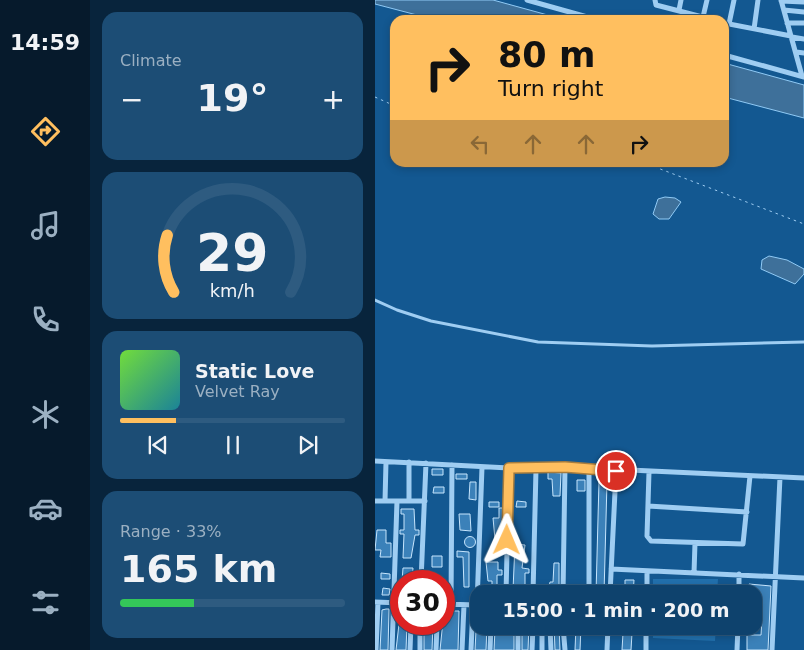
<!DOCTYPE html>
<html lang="en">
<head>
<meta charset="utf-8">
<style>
	:root { --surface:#0e426d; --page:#1c4d75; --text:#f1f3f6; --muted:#9bb0c2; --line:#2e5b80; --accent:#ffbf5f }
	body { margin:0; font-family:"DejaVu Sans",sans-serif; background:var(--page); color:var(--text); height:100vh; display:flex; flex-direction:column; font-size:19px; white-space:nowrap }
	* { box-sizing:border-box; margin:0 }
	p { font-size:16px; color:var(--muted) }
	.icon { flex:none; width:28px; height:28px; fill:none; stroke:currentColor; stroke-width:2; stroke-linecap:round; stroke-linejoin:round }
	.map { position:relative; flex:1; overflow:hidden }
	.details { display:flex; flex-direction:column; gap:12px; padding:12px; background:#08243c; width:285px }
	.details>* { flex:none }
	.banner { position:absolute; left:15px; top:15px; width:339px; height:152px; border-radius:15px; box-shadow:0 2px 8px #0003,0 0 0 1px var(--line); background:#ffbf5f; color:#111; overflow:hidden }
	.speed { position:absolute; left:15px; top:570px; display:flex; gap:10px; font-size:25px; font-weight:700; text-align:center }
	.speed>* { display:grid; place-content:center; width:65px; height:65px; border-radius:50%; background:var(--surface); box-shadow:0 2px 8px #0003,0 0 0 1px var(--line); line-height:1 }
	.speed .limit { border:8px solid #d22; background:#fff; color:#111 }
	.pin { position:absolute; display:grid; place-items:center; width:42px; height:42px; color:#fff; margin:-21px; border:2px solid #fff; border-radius:50%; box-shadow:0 1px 5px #0007 }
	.me { position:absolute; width:55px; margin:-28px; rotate:1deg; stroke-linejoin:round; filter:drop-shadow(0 0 4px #0008) }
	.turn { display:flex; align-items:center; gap:18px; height:105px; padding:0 25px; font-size:22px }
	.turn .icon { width:65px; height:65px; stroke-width:2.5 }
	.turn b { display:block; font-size:35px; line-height:42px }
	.lanes { display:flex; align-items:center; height:48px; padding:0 25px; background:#0003; justify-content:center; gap:25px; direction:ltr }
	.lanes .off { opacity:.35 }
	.big { font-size:38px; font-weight:600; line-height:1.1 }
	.details .card { flex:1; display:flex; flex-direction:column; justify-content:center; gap:8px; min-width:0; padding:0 18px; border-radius:15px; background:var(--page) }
	.details .dial { align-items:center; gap:0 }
	.dial svg { height:130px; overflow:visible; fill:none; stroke:var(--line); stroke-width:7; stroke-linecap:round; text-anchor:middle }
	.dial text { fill:var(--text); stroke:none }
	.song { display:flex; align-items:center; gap:15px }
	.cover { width:60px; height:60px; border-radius:8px; background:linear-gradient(135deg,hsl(100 70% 55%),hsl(190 70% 35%)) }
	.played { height:5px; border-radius:2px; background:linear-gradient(90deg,var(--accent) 25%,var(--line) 25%) }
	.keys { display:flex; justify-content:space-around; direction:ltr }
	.heat { display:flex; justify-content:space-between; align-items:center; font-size:28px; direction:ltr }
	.charge { height:8px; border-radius:4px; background:linear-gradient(90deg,#34c759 33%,var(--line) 0) }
	.trip { position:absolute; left:95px; top:585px; width:292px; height:50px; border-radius:15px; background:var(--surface); box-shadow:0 2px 8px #0003,0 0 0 1px var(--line); font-weight:600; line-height:50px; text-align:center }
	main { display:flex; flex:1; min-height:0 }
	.menu { display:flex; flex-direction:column; width:90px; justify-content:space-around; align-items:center; background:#061a2c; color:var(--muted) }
	.menu .icon { width:35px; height:35px }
	.menu .active { color:var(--accent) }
	.menu b { font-size:22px; color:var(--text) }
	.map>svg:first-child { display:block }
	.green { fill:#2271ae }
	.water { fill:#3e709a; stroke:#90caf5 }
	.building { fill:#3b81b9; stroke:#c6e5fd }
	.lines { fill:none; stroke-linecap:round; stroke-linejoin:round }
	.path { stroke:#9fcdf2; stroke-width:1; stroke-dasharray:2.5 4; stroke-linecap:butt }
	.service { stroke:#9fcdf2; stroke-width:3 }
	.minor { stroke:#9fcdf2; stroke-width:5 }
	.route-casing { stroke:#a67c3e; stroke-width:12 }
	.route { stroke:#ffbf5f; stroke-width:9 }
</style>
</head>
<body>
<main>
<nav class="menu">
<b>14:59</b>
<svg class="icon active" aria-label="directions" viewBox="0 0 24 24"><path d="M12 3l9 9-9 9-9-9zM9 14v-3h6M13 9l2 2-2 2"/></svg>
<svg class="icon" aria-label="music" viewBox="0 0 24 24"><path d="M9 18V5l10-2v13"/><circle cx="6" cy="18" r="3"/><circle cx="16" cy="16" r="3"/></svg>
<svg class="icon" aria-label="phone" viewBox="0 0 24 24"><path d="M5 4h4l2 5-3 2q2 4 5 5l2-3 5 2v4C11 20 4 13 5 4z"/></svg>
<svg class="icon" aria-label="climate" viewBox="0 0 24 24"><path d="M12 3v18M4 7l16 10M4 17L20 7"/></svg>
<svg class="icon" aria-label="car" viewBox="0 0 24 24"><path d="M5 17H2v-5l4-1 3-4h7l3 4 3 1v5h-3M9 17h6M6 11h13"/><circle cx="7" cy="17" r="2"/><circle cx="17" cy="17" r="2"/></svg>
<svg class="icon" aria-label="filters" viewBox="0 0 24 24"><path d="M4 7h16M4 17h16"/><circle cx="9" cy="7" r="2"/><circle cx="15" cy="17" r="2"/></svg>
</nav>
<section class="details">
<div class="card"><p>Climate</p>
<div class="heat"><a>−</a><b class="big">19°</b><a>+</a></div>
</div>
<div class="card dial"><svg viewBox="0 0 100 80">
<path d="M14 69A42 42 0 1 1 86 69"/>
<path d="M14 69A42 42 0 0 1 10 34" stroke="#ffbf5f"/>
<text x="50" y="56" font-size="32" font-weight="700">29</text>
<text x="50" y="72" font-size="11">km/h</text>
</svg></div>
<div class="card">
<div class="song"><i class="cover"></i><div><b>Static Love</b><p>Velvet Ray</p></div></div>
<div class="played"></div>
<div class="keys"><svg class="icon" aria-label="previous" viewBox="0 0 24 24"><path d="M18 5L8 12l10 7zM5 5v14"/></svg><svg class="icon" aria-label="pause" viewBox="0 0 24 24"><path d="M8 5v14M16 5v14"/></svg><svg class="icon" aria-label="next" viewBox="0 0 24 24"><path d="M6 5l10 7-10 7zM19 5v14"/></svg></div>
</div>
<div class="card"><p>Range · 33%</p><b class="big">165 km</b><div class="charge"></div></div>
</section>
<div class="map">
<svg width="429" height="650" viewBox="0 0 429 650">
	<rect width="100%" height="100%" fill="#135891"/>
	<!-- green -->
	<path class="green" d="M278,579h65l-1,15h-64z
		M278,626h63l-1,15 -62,-3z"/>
	<!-- water -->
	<path class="water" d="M0,0h118l73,20h-130l-61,-16z
		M349,63l80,22v33l-80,-21z
		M290,197l10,1 6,4 -12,17h-10l-6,-5 5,-15z
		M394,256l18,4 17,9v5l-9,10 -34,-15 1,-9z"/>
	<!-- building -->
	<path class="building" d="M57,469h11v6h-11z
		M173,472l13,1 -1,23h-7l-1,-17h-4z
		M81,474h11v5h-11z
		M202,480h8v11h-8z
		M224,481l8,1 -3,112h-8z
		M95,482h6v18l-7,-1z
		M59,487h10v6h-11z
		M142,501l9,1v5h-10z
		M114,502h10v5h-10z
		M124,508h5l-1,41 -7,1 -3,-32h6z
		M26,509h13l1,21h4v5h-4l-4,23h-8l1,-24h-4v-4h4v-16h-3z
		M84,514h11l1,17 -11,-1z
		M2,530h9v13h5v14h-11l1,-7h-6z
		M89.5 542a5.5 5.5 0 1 1 11 0a5.5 5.5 0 1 1-11 0Z
		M140,544l10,1 -3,23 7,1v4h-4v17h-12z
		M82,551l12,1v35h-5l-1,-30h-6z
		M57,556h10v11h-10z
		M111,562h12v8h4v5h-5v18h-5v-12h-4z
		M179,563h5v24h-10l1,-5h3z
		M28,568h10l-1,13h-10z
		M6,573l9,1v5h-9z
		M250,580h9l-1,14h-8z
		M374,584l22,2 -3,64h-21v-15h14l1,-16h-8v-25h-6z
		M8,588l7,1 -1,6h-7z
		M167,588h11v6h-11z
		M11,609h3l-1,41h-8l2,-40z
		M69,611h15l-1,39h-18z
		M102,611l2,15h8l-1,24h-11z
		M24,624h8l-1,26h-10z
		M49,624h9l-1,26h-8z
		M147,626h7l-1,24h-6z
		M179,626h5l1,24h-5z
		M201,626h5l-1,24h-5z
		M217,626h12l-1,7h-11z
		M120,629l19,1v20h-20z
		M248,633h9l-1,17h-9z"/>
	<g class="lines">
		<!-- path -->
		<path class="path" d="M0,97l20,9
			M267,162l162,62"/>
		<!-- service -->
		<path class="service" d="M0,300l22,10 34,11 107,21 114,4 152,-4"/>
		<!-- minor -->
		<path class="minor" d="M152,0l71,20
			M280,0l1,5 58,15
			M406,0l21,76
			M406,1l23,1
			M304,10l2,-10
			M409,10l20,2
			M328,17l4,-17
			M349,23l67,13
			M412,23h17
			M354,24l5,-24
			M379,29l4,-29
			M417,37l12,2
			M421,52l8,1
			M349,55l80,22
			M0,461l134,7 56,-1 239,11
			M214,468v126
			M274,472l-2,64 4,5 92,3 7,-68
			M0,501h50
			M10,501l1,-39
			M34,501v-39
			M273,506l99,6
			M236,569l193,9
			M319,573l1,-30
			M46,581l5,-118
			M131,594l3,-126
			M158,594l3,-125
			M188,594l2,-127
			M235,594l6,-123
			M272,594v-23
			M364,594v-20
			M0,602l26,1
			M69,604l32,1
			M76,605l1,-140
			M102,605l5,-138
			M175,626l1,24
			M188,626l2,24
			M1,650l2,-47
			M17,650l5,-149
			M35,650l1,-26
			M45,650v-26
			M61,650l1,-26
			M87,650l2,-45
			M96,650l2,-45
			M115,650l1,-24
			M143,650v-24
			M157,650l1,-24
			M167,650v-24
			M232,650l1,-24
			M271,650v-24
			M362,650l1,-24
			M397,650l8,-173"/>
	</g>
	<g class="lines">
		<!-- route casing -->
		<g class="route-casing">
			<path id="route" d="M132,540l2,-72 56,-1 51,4"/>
		</g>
		<!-- route -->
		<use href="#route" class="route"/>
	</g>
</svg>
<div class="speed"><div class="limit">30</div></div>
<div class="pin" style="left:241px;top:471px;background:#d93025"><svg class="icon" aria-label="arrive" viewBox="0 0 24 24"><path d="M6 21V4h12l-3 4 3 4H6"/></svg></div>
<svg class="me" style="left:132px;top:540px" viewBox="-20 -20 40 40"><path d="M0-17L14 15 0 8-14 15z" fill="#ffbf5f" stroke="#fff" stroke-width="4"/></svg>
<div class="trip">15:00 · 1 min · 200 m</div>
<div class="banner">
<div class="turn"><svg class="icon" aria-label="right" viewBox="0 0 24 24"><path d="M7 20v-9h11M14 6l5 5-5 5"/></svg><div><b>80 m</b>Turn right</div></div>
<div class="lanes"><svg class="icon off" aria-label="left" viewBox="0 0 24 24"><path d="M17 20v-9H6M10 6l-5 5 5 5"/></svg><svg class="icon off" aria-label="ahead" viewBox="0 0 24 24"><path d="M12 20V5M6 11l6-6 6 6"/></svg><svg class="icon off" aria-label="ahead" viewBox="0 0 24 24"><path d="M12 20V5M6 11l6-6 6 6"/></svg><svg class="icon" aria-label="right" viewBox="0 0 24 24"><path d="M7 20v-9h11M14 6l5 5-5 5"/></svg></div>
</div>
</div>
</main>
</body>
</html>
